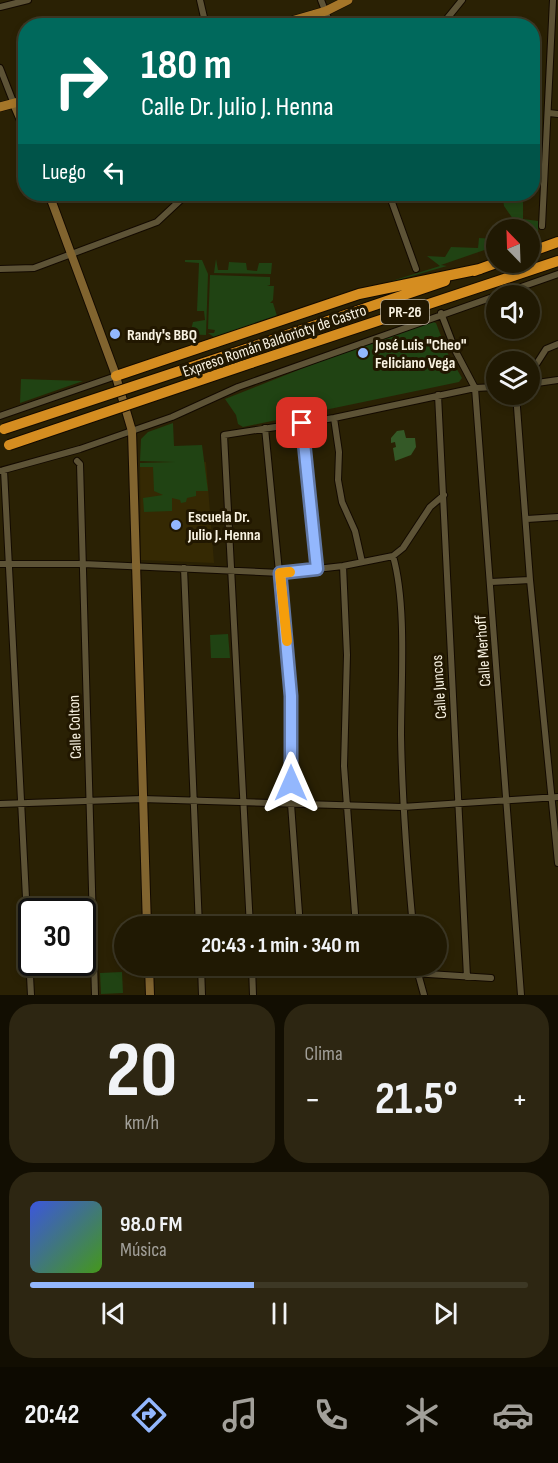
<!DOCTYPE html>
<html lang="es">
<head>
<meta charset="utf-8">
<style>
	:root { --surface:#201903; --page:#2d2612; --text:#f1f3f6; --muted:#a2a09a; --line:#3d3825; --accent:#93b7fd }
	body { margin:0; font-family:"Sofia Sans Condensed",sans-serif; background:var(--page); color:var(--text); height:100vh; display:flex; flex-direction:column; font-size:22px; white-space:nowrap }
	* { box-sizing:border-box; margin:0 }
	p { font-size:20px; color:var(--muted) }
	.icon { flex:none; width:33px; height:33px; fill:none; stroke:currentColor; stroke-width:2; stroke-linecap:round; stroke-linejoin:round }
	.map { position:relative; height:995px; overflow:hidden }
	.details { display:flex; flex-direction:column; gap:9px; padding:9px; background:#120e02; flex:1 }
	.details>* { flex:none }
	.guide { position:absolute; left:18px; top:18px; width:522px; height:183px; border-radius:24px; box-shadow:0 3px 9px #0003,0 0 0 2px var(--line); background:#00695c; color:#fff; overflow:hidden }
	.needle { width:39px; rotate:337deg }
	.buttons { position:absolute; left:486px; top:219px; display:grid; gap:12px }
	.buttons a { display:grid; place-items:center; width:54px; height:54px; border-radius:50%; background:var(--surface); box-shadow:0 3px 9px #0003,0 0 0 2px var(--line); font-size:30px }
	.speed { position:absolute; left:18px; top:898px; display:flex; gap:12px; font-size:30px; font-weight:700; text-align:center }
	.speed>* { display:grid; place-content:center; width:78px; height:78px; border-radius:50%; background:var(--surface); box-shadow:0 3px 9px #0003,0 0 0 2px var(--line); line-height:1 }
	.speed .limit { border:3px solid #111; border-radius:9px; background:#fff; color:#111 }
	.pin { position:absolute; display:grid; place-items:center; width:51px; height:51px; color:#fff; margin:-26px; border-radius:12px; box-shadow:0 3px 9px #0006 }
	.me { position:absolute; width:66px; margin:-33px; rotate:0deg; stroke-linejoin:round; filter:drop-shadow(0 0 4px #0008) }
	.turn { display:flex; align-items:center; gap:21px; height:126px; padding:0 24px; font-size:27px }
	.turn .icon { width:78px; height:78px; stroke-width:2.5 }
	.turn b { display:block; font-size:42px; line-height:51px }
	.then { display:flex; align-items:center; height:57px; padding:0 24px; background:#0003; gap:12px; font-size:22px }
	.big { font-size:45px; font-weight:700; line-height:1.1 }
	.details .card { flex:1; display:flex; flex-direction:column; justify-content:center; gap:9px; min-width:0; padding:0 21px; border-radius:24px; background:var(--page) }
	.details .dial { align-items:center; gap:0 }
	.dial b { font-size:78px; line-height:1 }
	.song { display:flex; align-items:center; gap:18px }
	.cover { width:72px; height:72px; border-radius:9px; background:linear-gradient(135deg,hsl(230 70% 55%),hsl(100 70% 35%)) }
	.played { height:6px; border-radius:3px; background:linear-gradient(90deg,var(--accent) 45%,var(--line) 45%) }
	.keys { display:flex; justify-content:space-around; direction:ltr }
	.heat { display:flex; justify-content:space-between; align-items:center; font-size:33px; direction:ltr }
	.details .tiles { flex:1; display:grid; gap:9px; grid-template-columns:1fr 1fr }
	.card:last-child { grid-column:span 2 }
	.trip { position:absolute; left:114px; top:916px; width:333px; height:60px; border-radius:30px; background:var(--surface); box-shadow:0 3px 9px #0003,0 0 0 2px var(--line); font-weight:700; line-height:60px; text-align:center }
	.tab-bar { display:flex; height:96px; justify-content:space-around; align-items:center; background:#0d0a01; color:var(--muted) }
	.tab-bar .icon { width:42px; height:42px }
	.tab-bar .current { color:var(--accent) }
	.tab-bar b { font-size:27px; color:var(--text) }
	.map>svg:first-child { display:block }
	.built { fill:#352903 }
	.green { fill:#204313 }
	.forest { fill:#345927 }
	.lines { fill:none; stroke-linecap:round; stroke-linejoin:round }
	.street-casing { stroke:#130a00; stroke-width:8 }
	.secondary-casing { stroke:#130a00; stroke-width:10 }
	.primary-casing { stroke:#130a00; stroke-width:10 }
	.highway-casing { stroke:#130a00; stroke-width:12 }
	.street { stroke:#5d5336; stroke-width:6 }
	.secondary { stroke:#81642f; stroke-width:8 }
	.primary { stroke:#a57629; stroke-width:9 }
	.highway { stroke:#d58d20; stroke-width:10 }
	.highway-bridge-casing { stroke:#130a00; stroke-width:12; stroke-linecap:butt }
	.highway-bridge { stroke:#d58d20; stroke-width:10 }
	.route-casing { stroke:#6077a4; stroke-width:15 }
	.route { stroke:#93b7fd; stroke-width:10 }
	.slow { stroke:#f59e0b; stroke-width:10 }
	.poi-dot { fill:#93b7fd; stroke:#211700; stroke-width:2 }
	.labels { text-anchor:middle; stroke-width:6; stroke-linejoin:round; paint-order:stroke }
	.shield { fill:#211700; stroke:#b8b09e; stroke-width:1.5 }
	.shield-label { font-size:15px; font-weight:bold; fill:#f8f2e1 }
	.poi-label { font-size:16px; font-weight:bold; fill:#f8f2e1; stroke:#211700; text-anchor:start }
	.street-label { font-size:16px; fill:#f8f2e1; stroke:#211700 }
</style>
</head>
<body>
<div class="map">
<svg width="558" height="995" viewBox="0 0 558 995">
	<rect width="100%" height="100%" fill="#2a2104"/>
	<!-- built -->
	<path class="built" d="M206,462l8,101 -73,-3 -1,-97z"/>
	<!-- green -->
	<path class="green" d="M503,199h20v20l15,2v13l-8,3v-7l-10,-1 -16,-23z
		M479,238l17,1v7l-55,19 6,1 -84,24 77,-24 -13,-10 18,1 6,-10 27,1z
		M216,259l2,11h10l1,-8 17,1 1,7 10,1 2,-8h13l-1,11 -57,-1z
		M185,260h17l6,14 -2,61 -28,-1v-4h13l2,-8 12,-2 -1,-9h-7l2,-48 -14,-1z
		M210,275l60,2v8l-3,1h7l-1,14 -3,3h3l4,13 -63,21 -6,-4h6l1,-3 -7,-1z
		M433,322l3,1 12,31 14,24 -3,4 -216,45 -5,-3 -2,-9 -11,-16 124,-49z
		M21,379l62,2 -63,22z
		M173,423l1,23 28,-1 6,46h-12v5l-9,2 -1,4 -5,1 -1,-3 -8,-2v13l-28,1 -1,-14 20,-3 -9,-4 -1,-24h-13v-4l35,-1 -35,-1 1,-22 7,-7z
		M228,634l2,24h-19l-1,-23z
		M122,972l1,21 -22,1 -1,-21z"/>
	<!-- forest -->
	<path class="forest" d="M404,430l2,8h9l1,9 -5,8 -16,6 -2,-13 3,-1 -1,-5 -4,1v-5l6,-7z"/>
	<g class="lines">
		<!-- street casing -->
		<g class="street-casing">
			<path id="street" d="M200,0l6,26
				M321,0l10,26
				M0,7l28,-7
				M441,26l21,-26
				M0,68l14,36
				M549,113l9,1
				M389,194l27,75
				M542,226l11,-226
				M0,269l34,-1 123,-46 30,-28
				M441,313l15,39 19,36 46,607
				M530,374l16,-25 12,-5
				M530,384l28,-4
				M516,394l14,186 28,283
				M438,395l29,582
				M0,416l116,-40
				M334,418l5,34 -1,28 4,22 13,29 7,31
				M302,423l15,146
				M265,428l14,144
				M77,461l3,3 15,531
				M4,470l27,525
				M0,471l80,-22 92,-32 66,-30 320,-113
				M527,519l31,-2
				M393,556c14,49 8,126 8,179 1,64 6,128 12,192
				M0,564h83l198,9 62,-7 50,-10 10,-8 27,-41 14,-12
				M343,566l4,89 -3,111 12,161
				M184,568l15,359
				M281,573l10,124v107l9,123
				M491,582l39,-2
				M0,804l142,-5 260,8 156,-10
				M250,927l-26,-492 110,-17 141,-30 21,-1
				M201,966l1,29
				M252,966l1,29
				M303,966l188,12
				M416,966l8,29"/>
		</g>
		<!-- secondary casing -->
		<g class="secondary-casing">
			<path id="secondary" d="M14,104l12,28
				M49,194l65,176 18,61 15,496
				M149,966l1,29"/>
		</g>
		<!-- primary casing -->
		<g class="primary-casing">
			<path id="primary" d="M274,26l52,-15 22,-11
				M0,107l26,-7"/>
		</g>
		<!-- highway casing -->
		<g class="highway-casing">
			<path id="highway" d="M530,252l28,-10
				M474,271l25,-9
				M246,349l199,-68
				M251,363l307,-102
				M116,376l243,-82 121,-25"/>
		</g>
		<!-- street -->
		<use href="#street" class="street"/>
		<!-- secondary -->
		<use href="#secondary" class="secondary"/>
		<!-- primary -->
		<use href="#primary" class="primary"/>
		<!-- highway -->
		<use href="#highway" class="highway"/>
		<!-- highway-bridge casing -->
		<g class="highway-bridge-casing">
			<path id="highway-bridge" d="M4,429l242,-80
				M9,445l242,-82"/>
		</g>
		<!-- highway-bridge -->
		<use href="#highway-bridge" class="highway-bridge"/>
	</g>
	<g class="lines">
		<!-- route casing -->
		<g class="route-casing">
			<path id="route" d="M291,783v-87l-11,-123 37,-4 -15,-146"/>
		</g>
		<!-- route -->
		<use href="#route" class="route"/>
		<!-- slow -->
		<path class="slow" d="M287,641l-7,-68 10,-1"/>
	</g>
	<!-- markers -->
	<g class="poi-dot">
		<circle cx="115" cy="334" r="6"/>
		<circle cx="363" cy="353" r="6"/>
		<circle cx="176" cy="525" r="6"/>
	</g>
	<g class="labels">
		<!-- shield labels -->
		<rect class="shield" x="381" y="300" width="48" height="24" rx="4.5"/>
		<g class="shield-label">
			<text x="405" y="317">PR-26</text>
		</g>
		<!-- poi labels -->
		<g class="poi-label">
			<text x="127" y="340">Randy's BBQ</text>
			<text x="375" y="350">José Luis "Cheo"<tspan x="375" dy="18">Feliciano Vega</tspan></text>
			<text x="188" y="522">Escuela Dr.<tspan x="188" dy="18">Julio J. Henna</tspan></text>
		</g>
		<!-- street labels -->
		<g class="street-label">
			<text transform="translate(274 340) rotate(-19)" y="6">Expreso Román Baldorioty de Castro</text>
			<text transform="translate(482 651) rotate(-94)" y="6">Calle Merhoff</text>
			<text transform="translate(438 687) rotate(-94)" y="6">Calle Juncos</text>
			<text transform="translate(74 727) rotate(-92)" y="6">Calle Colton</text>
		</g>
	</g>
</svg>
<div class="buttons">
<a><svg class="needle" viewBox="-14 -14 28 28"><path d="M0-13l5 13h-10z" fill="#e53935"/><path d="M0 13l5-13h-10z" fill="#a2a09a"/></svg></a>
<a><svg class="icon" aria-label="sound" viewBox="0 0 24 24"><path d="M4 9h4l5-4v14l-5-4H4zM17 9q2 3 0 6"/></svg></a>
<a><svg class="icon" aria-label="layers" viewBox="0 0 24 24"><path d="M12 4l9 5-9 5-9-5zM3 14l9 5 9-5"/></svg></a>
</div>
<div class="speed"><div class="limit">30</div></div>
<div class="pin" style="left:302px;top:423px;background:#d93025"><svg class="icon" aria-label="arrive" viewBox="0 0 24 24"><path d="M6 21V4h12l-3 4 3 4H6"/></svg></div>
<svg class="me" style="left:291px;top:783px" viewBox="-20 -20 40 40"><path d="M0-17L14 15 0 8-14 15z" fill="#93b7fd" stroke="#fff" stroke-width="4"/></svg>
<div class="trip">20:43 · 1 min · 340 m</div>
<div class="guide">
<div class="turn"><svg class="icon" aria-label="right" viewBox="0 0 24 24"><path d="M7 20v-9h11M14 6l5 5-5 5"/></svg><div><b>180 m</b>Calle Dr. Julio J. Henna</div></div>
<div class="then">Luego<svg class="icon" aria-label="left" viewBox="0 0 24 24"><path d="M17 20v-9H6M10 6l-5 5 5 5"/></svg></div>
</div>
</div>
<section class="details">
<div class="tiles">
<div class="card dial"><b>20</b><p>km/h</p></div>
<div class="card"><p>Clima</p>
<div class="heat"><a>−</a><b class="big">21.5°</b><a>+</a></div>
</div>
<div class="card">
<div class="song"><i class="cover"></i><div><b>98.0 FM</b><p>Música</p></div></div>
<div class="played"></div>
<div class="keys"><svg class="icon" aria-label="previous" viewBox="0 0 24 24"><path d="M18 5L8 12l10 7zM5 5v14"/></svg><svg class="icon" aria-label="pause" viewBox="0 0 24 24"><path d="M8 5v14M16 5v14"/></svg><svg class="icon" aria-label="next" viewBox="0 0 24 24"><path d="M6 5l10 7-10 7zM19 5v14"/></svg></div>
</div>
</div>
</section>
<nav class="tab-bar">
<b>20:42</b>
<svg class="icon current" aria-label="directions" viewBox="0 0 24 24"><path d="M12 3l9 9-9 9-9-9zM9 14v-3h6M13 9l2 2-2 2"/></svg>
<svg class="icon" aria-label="music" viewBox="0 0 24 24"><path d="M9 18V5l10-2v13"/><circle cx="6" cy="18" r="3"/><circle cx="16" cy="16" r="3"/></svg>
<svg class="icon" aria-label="phone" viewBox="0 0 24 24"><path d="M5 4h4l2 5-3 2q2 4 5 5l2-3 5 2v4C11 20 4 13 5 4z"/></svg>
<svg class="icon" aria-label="climate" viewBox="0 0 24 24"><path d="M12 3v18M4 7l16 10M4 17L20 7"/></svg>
<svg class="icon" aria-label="car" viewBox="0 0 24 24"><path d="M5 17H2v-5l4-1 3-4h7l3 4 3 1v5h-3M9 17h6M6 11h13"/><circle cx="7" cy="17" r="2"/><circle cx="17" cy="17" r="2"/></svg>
</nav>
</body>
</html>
